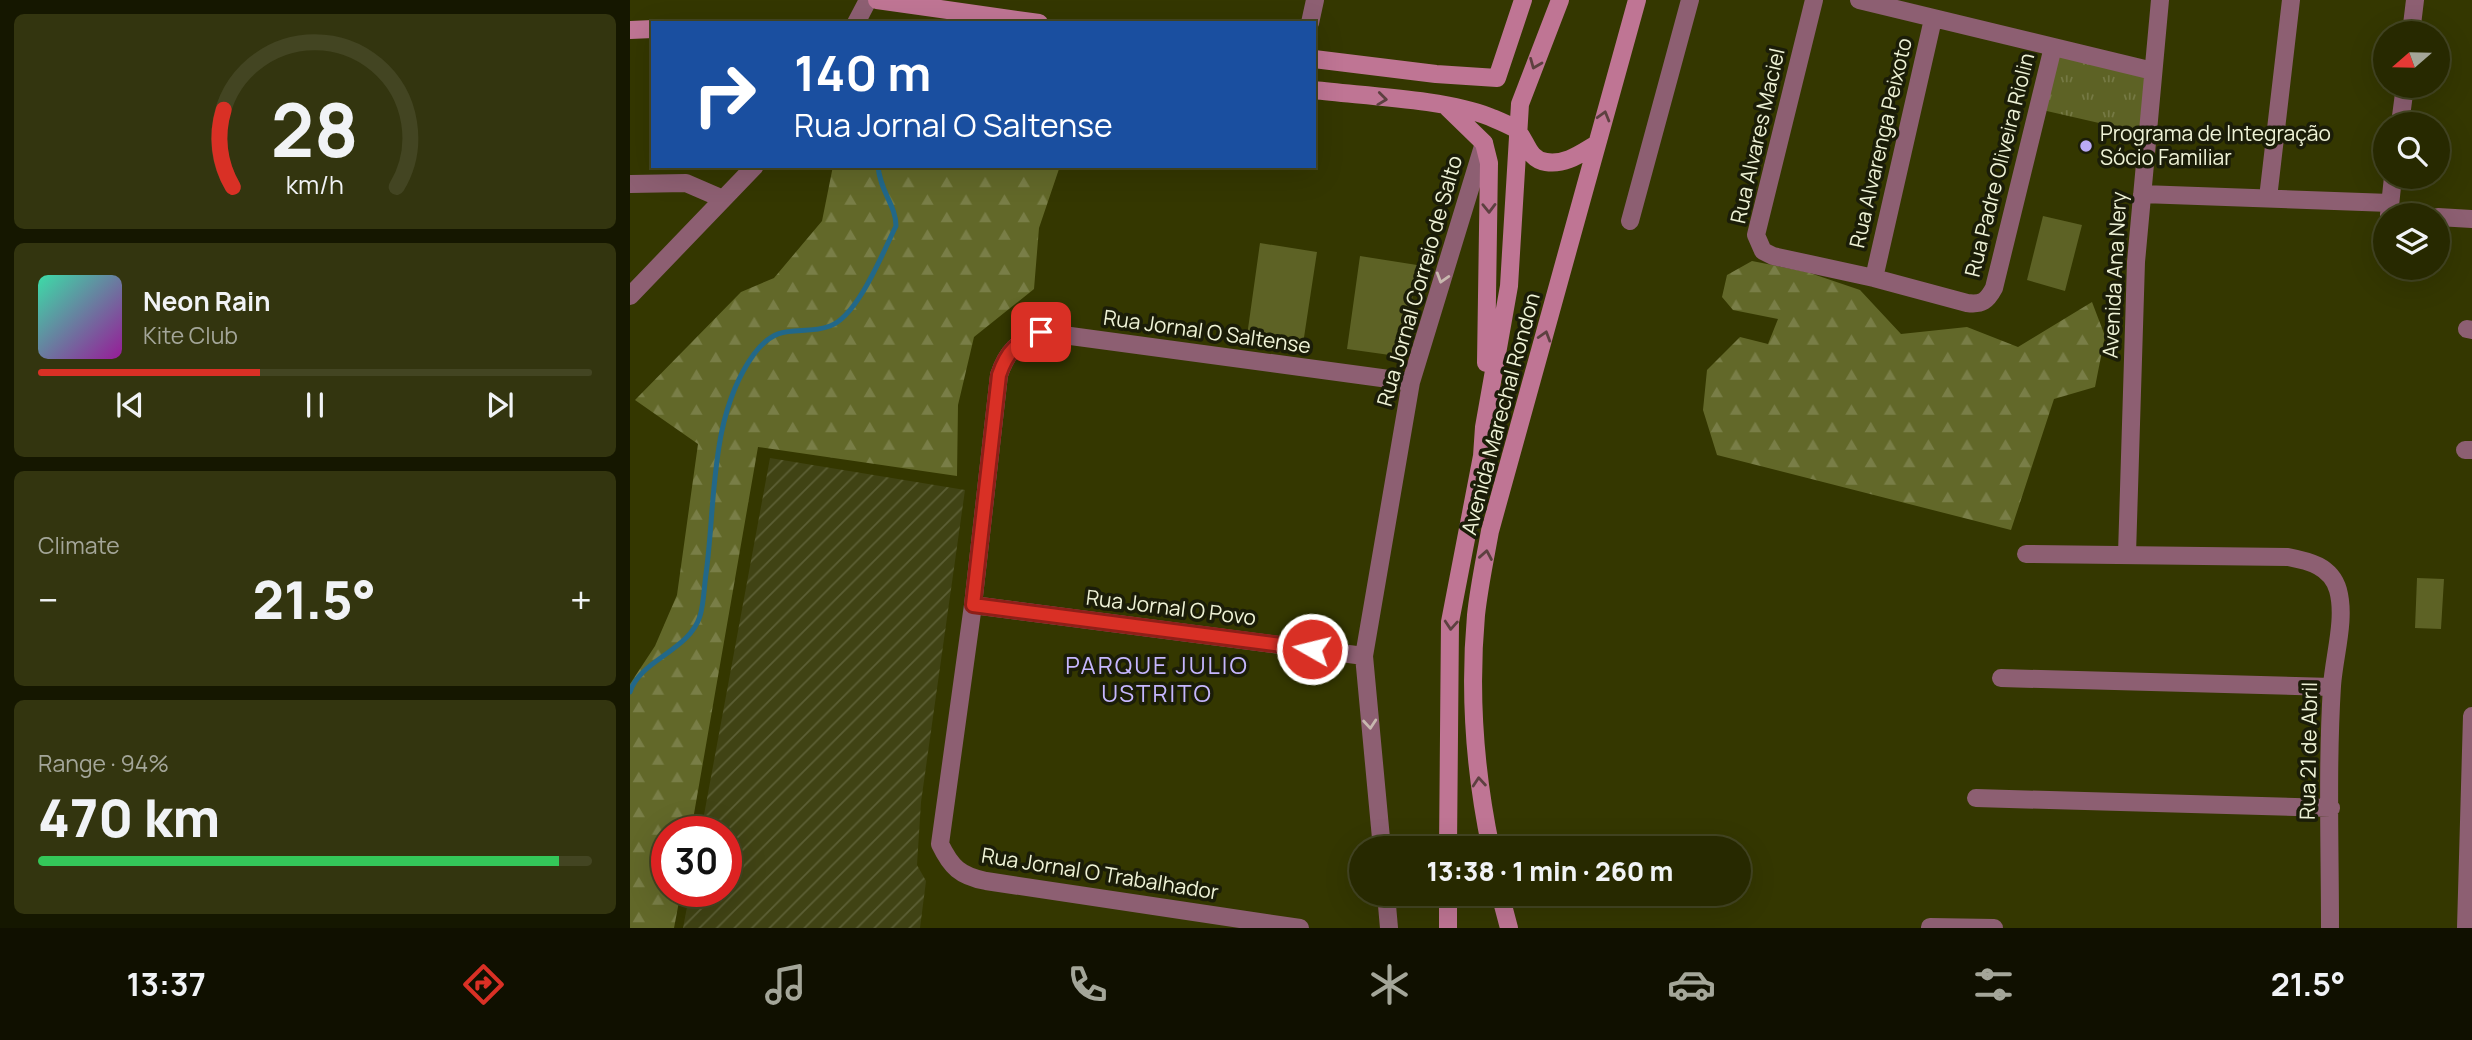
<!DOCTYPE html>
<html lang="en">
<head>
<meta charset="utf-8">
<style>
	:root { --surface:#272900; --page:#33350f; --text:#f1f3f6; --muted:#a4a699; --line:#434522; --accent:#d93025 }
	body { margin:0; font-family:Manrope,sans-serif; background:var(--page); color:var(--text); height:100vh; display:flex; flex-direction:column; font-size:26px; white-space:nowrap }
	* { box-sizing:border-box; margin:0 }
	p { font-size:23px; color:var(--muted) }
	.icon { flex:none; width:38px; height:38px; fill:none; stroke:currentColor; stroke-width:2; stroke-linecap:round; stroke-linejoin:round }
	.map { position:relative; flex:1; overflow:hidden }
	.details { display:flex; flex-direction:column; gap:14px; padding:14px; background:#151700; width:630px }
	.details>* { flex:none }
	.top-card { position:absolute; left:21px; top:21px; width:665px; height:147px; border-radius:0px; box-shadow:0 7px 28px #0002,0 0 0 2px var(--line); background:#1a4fa0; color:#fff; overflow:hidden }
	.needle { width:46px; rotate:250deg }
	.controls { position:absolute; left:1743px; top:21px; display:grid; gap:14px }
	.controls a { display:grid; place-items:center; width:77px; height:77px; border-radius:50%; background:var(--surface); box-shadow:0 7px 28px #0002,0 0 0 2px var(--line); font-size:35px }
	.speed { position:absolute; left:21px; top:816px; display:flex; gap:14px; font-size:35px; font-weight:700; text-align:center }
	.speed>* { display:grid; place-content:center; width:91px; height:91px; border-radius:50%; background:var(--surface); box-shadow:0 7px 28px #0002,0 0 0 2px var(--line); line-height:1 }
	.speed .limit { border:10px solid #d22; background:#fff; color:#111 }
	.pin { position:absolute; display:grid; place-items:center; width:60px; height:60px; color:#fff; margin:-30px; border-radius:14px; box-shadow:0 4px 10px #0006 }
	.me { position:absolute; width:77px; margin:-38px; rotate:278deg; stroke-linejoin:round; filter:drop-shadow(0 0 5px #0008) }
	.turn { display:flex; align-items:center; gap:24px; height:147px; padding:0 28px; font-size:32px }
	.turn .icon { width:91px; height:91px; stroke-width:2.5 }
	.turn b { display:block; font-size:49px; line-height:60px }
	.big { font-size:52px; font-weight:800; line-height:1.1 }
	.details .widget { flex:1; display:flex; flex-direction:column; justify-content:center; gap:10px; min-width:0; padding:0 24px; border-radius:10px; background:var(--page) }
	.details .dial { align-items:center; gap:0 }
	.dial svg { height:182px; overflow:visible; fill:none; stroke:var(--line); stroke-width:7; stroke-linecap:round; text-anchor:middle }
	.dial text { fill:var(--text); stroke:none }
	.song { display:flex; align-items:center; gap:21px }
	.cover { width:84px; height:84px; border-radius:10px; background:linear-gradient(135deg,hsl(160 70% 55%),hsl(300 70% 35%)) }
	.played { height:7px; border-radius:4px; background:linear-gradient(90deg,var(--accent) 40%,var(--line) 40%) }
	.keys { display:flex; justify-content:space-around; direction:ltr }
	.heat { display:flex; justify-content:space-between; align-items:center; font-size:38px; direction:ltr }
	.charge { height:10px; border-radius:5px; background:linear-gradient(90deg,#34c759 94%,var(--line) 0) }
	.trip { position:absolute; left:719px; top:836px; width:402px; height:70px; border-radius:35px; background:var(--surface); box-shadow:0 7px 28px #0002,0 0 0 2px var(--line); font-weight:800; line-height:70px; text-align:center }
	.menu { display:flex; height:112px; justify-content:space-around; align-items:center; background:#101000; color:var(--muted) }
	.menu .icon { width:49px; height:49px }
	.menu .current { color:var(--accent) }
	.menu b { font-size:32px; color:var(--text) }
	main { display:flex; flex:1; min-height:0 }
	.map>svg:first-child { display:block }
	.industrial { fill:url(#industrial-furrows) }
	.green { fill:#5d6225 }
	.forest { fill:url(#forest-firs) }
	.park { fill:url(#park-tufts) }
	.lines { fill:none; stroke-linecap:round; stroke-linejoin:round }
	.stream { stroke:#226889; stroke-width:5 }
	.street { stroke:#8d5f72; stroke-width:18 }
	.secondary { stroke:#bf7594; stroke-width:18 }
	.oneway { stroke:#5d4040 }
	.oneway2 { stroke:#c8b8af }
	.route-casing { stroke:#8d1f18; stroke-width:18 }
	.route { stroke:#d93025; stroke-width:12 }
	.poi-dot { fill:#baaaf6; stroke:#1b1d08; stroke-width:2.5 }
	.labels { text-anchor:middle; stroke-width:7; stroke-linejoin:round; paint-order:stroke }
	.poi-label { font-size:21px; fill:#eff3d7; stroke:#1b1d08; text-anchor:start }
	.street-label { font-size:21px; fill:#eff3d7; stroke:#1b1d08 }
	.quarter-label { font-size:24px; letter-spacing:2px; fill:#c6b7fe; stroke:#1b1d08 }
</style>
</head>
<body>
<main>
<section class="details">
<div class="widget dial"><svg viewBox="0 0 100 80">
<path d="M14 69A42 42 0 1 1 86 69"/>
<path d="M14 69A42 42 0 0 1 10 35" stroke="#d93025"/>
<text x="50" y="56" font-size="32" font-weight="700">28</text>
<text x="50" y="72" font-size="11">km/h</text>
</svg></div>
<div class="widget">
<div class="song"><i class="cover"></i><div><b>Neon Rain</b><p>Kite Club</p></div></div>
<div class="played"></div>
<div class="keys"><svg class="icon" aria-label="previous" viewBox="0 0 24 24"><path d="M18 5L8 12l10 7zM5 5v14"/></svg><svg class="icon" aria-label="pause" viewBox="0 0 24 24"><path d="M8 5v14M16 5v14"/></svg><svg class="icon" aria-label="next" viewBox="0 0 24 24"><path d="M6 5l10 7-10 7zM19 5v14"/></svg></div>
</div>
<div class="widget"><p>Climate</p>
<div class="heat"><a>−</a><b class="big">21.5°</b><a>+</a></div>
</div>
<div class="widget"><p>Range · 94%</p><b class="big">470 km</b><div class="charge"></div></div>
</section>
<div class="map">
<svg width="1842" height="928" viewBox="0 0 1842 928">
	<defs>
		<pattern id="industrial-furrows" width="10" height="10" patternUnits="userSpaceOnUse" patternTransform="scale(1.75)"><rect width="10" height="10" fill="#404314"/><path d="M-1 1l2-2M0 10L10 0M9 11l2-2" fill="none" stroke="#5c5f35"/></pattern>
		<pattern id="forest-firs" width="22" height="20" patternUnits="userSpaceOnUse" patternTransform="scale(1.75)"><rect width="22" height="20" fill="#626829"/><path d="M5 1l3.5 6h-7zM16 11l3.5 6h-7z" fill="#797e47"/></pattern>
		<pattern id="park-tufts" width="24" height="20" patternUnits="userSpaceOnUse" patternTransform="scale(1.75)"><rect width="24" height="20" fill="#5d6225"/><path d="M3 7l-1-3M5 7V3M7 7l1-3M15 17l-1-3M17 17v-4M19 17l1-3" fill="none" stroke="#757944"/></pattern>
	</defs>
	<rect width="100%" height="100%" fill="#343700"/>
	<!-- industrial -->
	<path class="industrial" d="M140,458l195,32 -44,312 -4,63 9,16 -6,47h-237l7,-37h36v-60h-25z"/>
	<!-- green -->
	<path class="green" d="M1413,216l39,9 -17,66 -38,-11z
		M630,243l57,9 -14,92 -56,-8z
		M730,256l57,9 -13,92 -57,-8z
		M1787,578l27,1 -3,50 -26,-1z"/>
	<!-- forest -->
	<path class="forest" d="M203,166h227l-21,62 -5,61 -60,48 -16,68 -1,71 -199,-29 -67,384h-24v60h14l-7,37h-44v-244l25,-38 22,-51 21,-151 -63,-44 106,-108 33,-14 48,-57z
		M1122,261l55,11 53,18 41,44 66,-7 51,20 74,-45 13,34 -10,51 -41,12 -43,131 -294,-75 -14,-45 4,-40 33,-33 28,7 10,-25 -45,-9 -11,-13 5,-22z"/>
	<!-- park -->
	<path class="park" d="M1423,47l100,24 -6,63 -109,-25z"/>
	<g class="lines">
		<!-- stream -->
		<path class="stream" d="M0,692c10,-32 59,-41 70,-76 4,-13 4,-29 6,-42 10,-72 3,-158 48,-220 26,-35 47,-17 76,-28 28,-10 53,-74 66,-100 0,-21 -16,-34 -18,-60"/>
		<!-- street -->
		<path class="street" d="M1184,0l-58,235 7,16 10,5 101,22 93,25c15,2 20,-2 27,-15l59,-241
			M1229,0l294,71
			M226,23l12,-23
			M680,23l5,-23
			M1781,33l4,-33
			M1770,124l5,-38
			M0,184l56,-1 37,16
			M1512,194l248,9
			M1638,198l23,-198
			M1759,215l4,-38
			M1808,217l34,2
			M1000,221l60,-221
			M1244,278l59,-259
			M0,296l125,-130
			M1837,329l5,1
			M1835,450h7
			M1396,554l262,3c21,4 43,9 50,33 8,29 -4,66 -6,96 -5,80 -2,162 -2,242
			M1497,554l9,-292 24,-262
			M343,605l391,51
			M1371,678l331,9
			M1346,798l355,10
			M752,849l-18,-193 47,-274 73,-239
			M756,894l3,34
			M1300,927l64,1
			M670,928l-314,-47c-26,-5 -35,-14 -46,-37l33,-239 26,-230c8,-24 18,-33 42,-43l370,50
			M1836,928l6,-212"/>
		<!-- secondary -->
		<path class="secondary" d="M247,0l162,23
			M0,30l23,-1
			M684,59l122,15 61,4 26,-78
			M684,90c49,6 132,9 176,27 7,3 17,7 24,11 13,9 12,31 32,34 19,3 34,-8 49,-17
			M817,107l37,36 5,20 -3,200
			M818,849l2,-227 32,-166 2,-29 25,-141 11,-182 40,-104
			M861,849c-16,-76 -22,-156 -15,-234 3,-28 9,-56 14,-84l147,-531
			M870,894l9,34
			M818,928v-34"/>
	</g>
	<!-- one-way arrows -->
	<defs><path id="oneway-chevron" d="M-2-3.5L2.5 0L-2 3.5" fill="none" stroke-width="1.6" stroke-linecap="round" stroke-linejoin="round" transform="scale(1.75)"/></defs>
	<g class="oneway">
		<use href="#oneway-chevron" transform="translate(905 64) rotate(112)"/>
		<use href="#oneway-chevron" transform="translate(752 99) rotate(7)"/>
		<use href="#oneway-chevron" transform="translate(974 116) rotate(-74)"/>
		<use href="#oneway-chevron" transform="translate(859 208) rotate(89)"/>
		<use href="#oneway-chevron" transform="translate(915 336) rotate(-73)"/>
		<use href="#oneway-chevron" transform="translate(856 555) rotate(-80)"/>
		<use href="#oneway-chevron" transform="translate(821 625) rotate(94)"/>
		<use href="#oneway-chevron" transform="translate(849 782) rotate(-95)"/>
	</g>
	<g class="oneway2">
		<use href="#oneway-chevron" transform="translate(812 278) rotate(107)"/>
		<use href="#oneway-chevron" transform="translate(740 724) rotate(85)"/>
	</g>
	<g class="lines">
		<!-- route casing -->
		<g class="route-casing">
			<path id="route" d="M411,332c-24,10 -34,19 -42,43l-26,230 339,44"/>
		</g>
		<!-- route -->
		<use href="#route" class="route"/>
	</g>
	<!-- markers -->
	<circle class="poi-dot" cx="1456" cy="146" r="7"/>
	<g class="labels">
		<!-- poi labels -->
		<g class="poi-label">
			<text x="1470" y="141">Programa de Integração<tspan x="1470" dy="24">Sócio Familiar</tspan></text>
		</g>
		<!-- street labels -->
		<g class="street-label">
			<text transform="translate(1128 136) rotate(-77)" y="7">Rua Alvares Maciel</text>
			<text transform="translate(1251 143) rotate(-77)" y="7">Rua Alvarenga Peixoto</text>
			<text transform="translate(1370 165) rotate(-76)" y="7">Rua Padre Oliveira Riolin</text>
			<text transform="translate(1485 275) rotate(-87)" y="7">Avenida Ana Nery</text>
			<text transform="translate(790 281) rotate(-74)" y="7">Rua Jornal Correio de Salto</text>
			<text transform="translate(577 332) rotate(8)" y="7">Rua Jornal O Saltense</text>
			<text transform="translate(871 414) rotate(-75)" y="7">Avenida Marechal Rondon</text>
			<text transform="translate(541 608) rotate(7)" y="7">Rua Jornal O Povo</text>
			<text transform="translate(1679 751) rotate(-89)" y="7">Rua 21 de Abril</text>
			<text transform="translate(470 874) rotate(9)" y="7">Rua Jornal O Trabalhador</text>
		</g>
		<!-- quarter labels -->
		<g class="quarter-label">
			<text x="527" y="674">PARQUE JULIO<tspan x="527" dy="28">USTRITO</tspan></text>
		</g>
	</g>
</svg>
<div class="controls">
<a><svg class="needle" viewBox="-14 -14 28 28"><path d="M0-13l5 13h-10z" fill="#e53935"/><path d="M0 13l5-13h-10z" fill="#a4a699"/></svg></a>
<a><svg class="icon" aria-label="search" viewBox="0 0 24 24"><circle cx="10" cy="10" r="6"/><path d="M15 15l6 6"/></svg></a>
<a><svg class="icon" aria-label="layers" viewBox="0 0 24 24"><path d="M12 4l9 5-9 5-9-5zM3 14l9 5 9-5"/></svg></a>
</div>
<div class="speed"><div class="limit">30</div></div>
<div class="pin" style="left:411px;top:332px;background:#d93025"><svg class="icon" aria-label="arrive" viewBox="0 0 24 24"><path d="M6 21V4h12l-3 4 3 4H6"/></svg></div>
<svg class="me" style="left:682px;top:649px" viewBox="-20 -20 40 40"><circle r="17" fill="#d93025" stroke="#fff" stroke-width="3"/><path d="M0-11L8 9 0 5-8 9z" fill="#fff"/></svg>
<div class="trip">13:38 · 1 min · 260 m</div>
<div class="top-card">
<div class="turn"><svg class="icon" aria-label="right" viewBox="0 0 24 24"><path d="M7 20v-9h11M14 6l5 5-5 5"/></svg><div><b>140 m</b>Rua Jornal O Saltense</div></div>
</div>
</div>
</main>
<nav class="menu">
<b>13:37</b>
<svg class="icon current" aria-label="directions" viewBox="0 0 24 24"><path d="M12 3l9 9-9 9-9-9zM9 14v-3h6M13 9l2 2-2 2"/></svg>
<svg class="icon" aria-label="music" viewBox="0 0 24 24"><path d="M9 18V5l10-2v13"/><circle cx="6" cy="18" r="3"/><circle cx="16" cy="16" r="3"/></svg>
<svg class="icon" aria-label="phone" viewBox="0 0 24 24"><path d="M5 4h4l2 5-3 2q2 4 5 5l2-3 5 2v4C11 20 4 13 5 4z"/></svg>
<svg class="icon" aria-label="climate" viewBox="0 0 24 24"><path d="M12 3v18M4 7l16 10M4 17L20 7"/></svg>
<svg class="icon" aria-label="car" viewBox="0 0 24 24"><path d="M5 17H2v-5l4-1 3-4h7l3 4 3 1v5h-3M9 17h6M6 11h13"/><circle cx="7" cy="17" r="2"/><circle cx="17" cy="17" r="2"/></svg>
<svg class="icon" aria-label="filters" viewBox="0 0 24 24"><path d="M4 7h16M4 17h16"/><circle cx="9" cy="7" r="2"/><circle cx="15" cy="17" r="2"/></svg>
<b>21.5°</b>
</nav>
</body>
</html>
